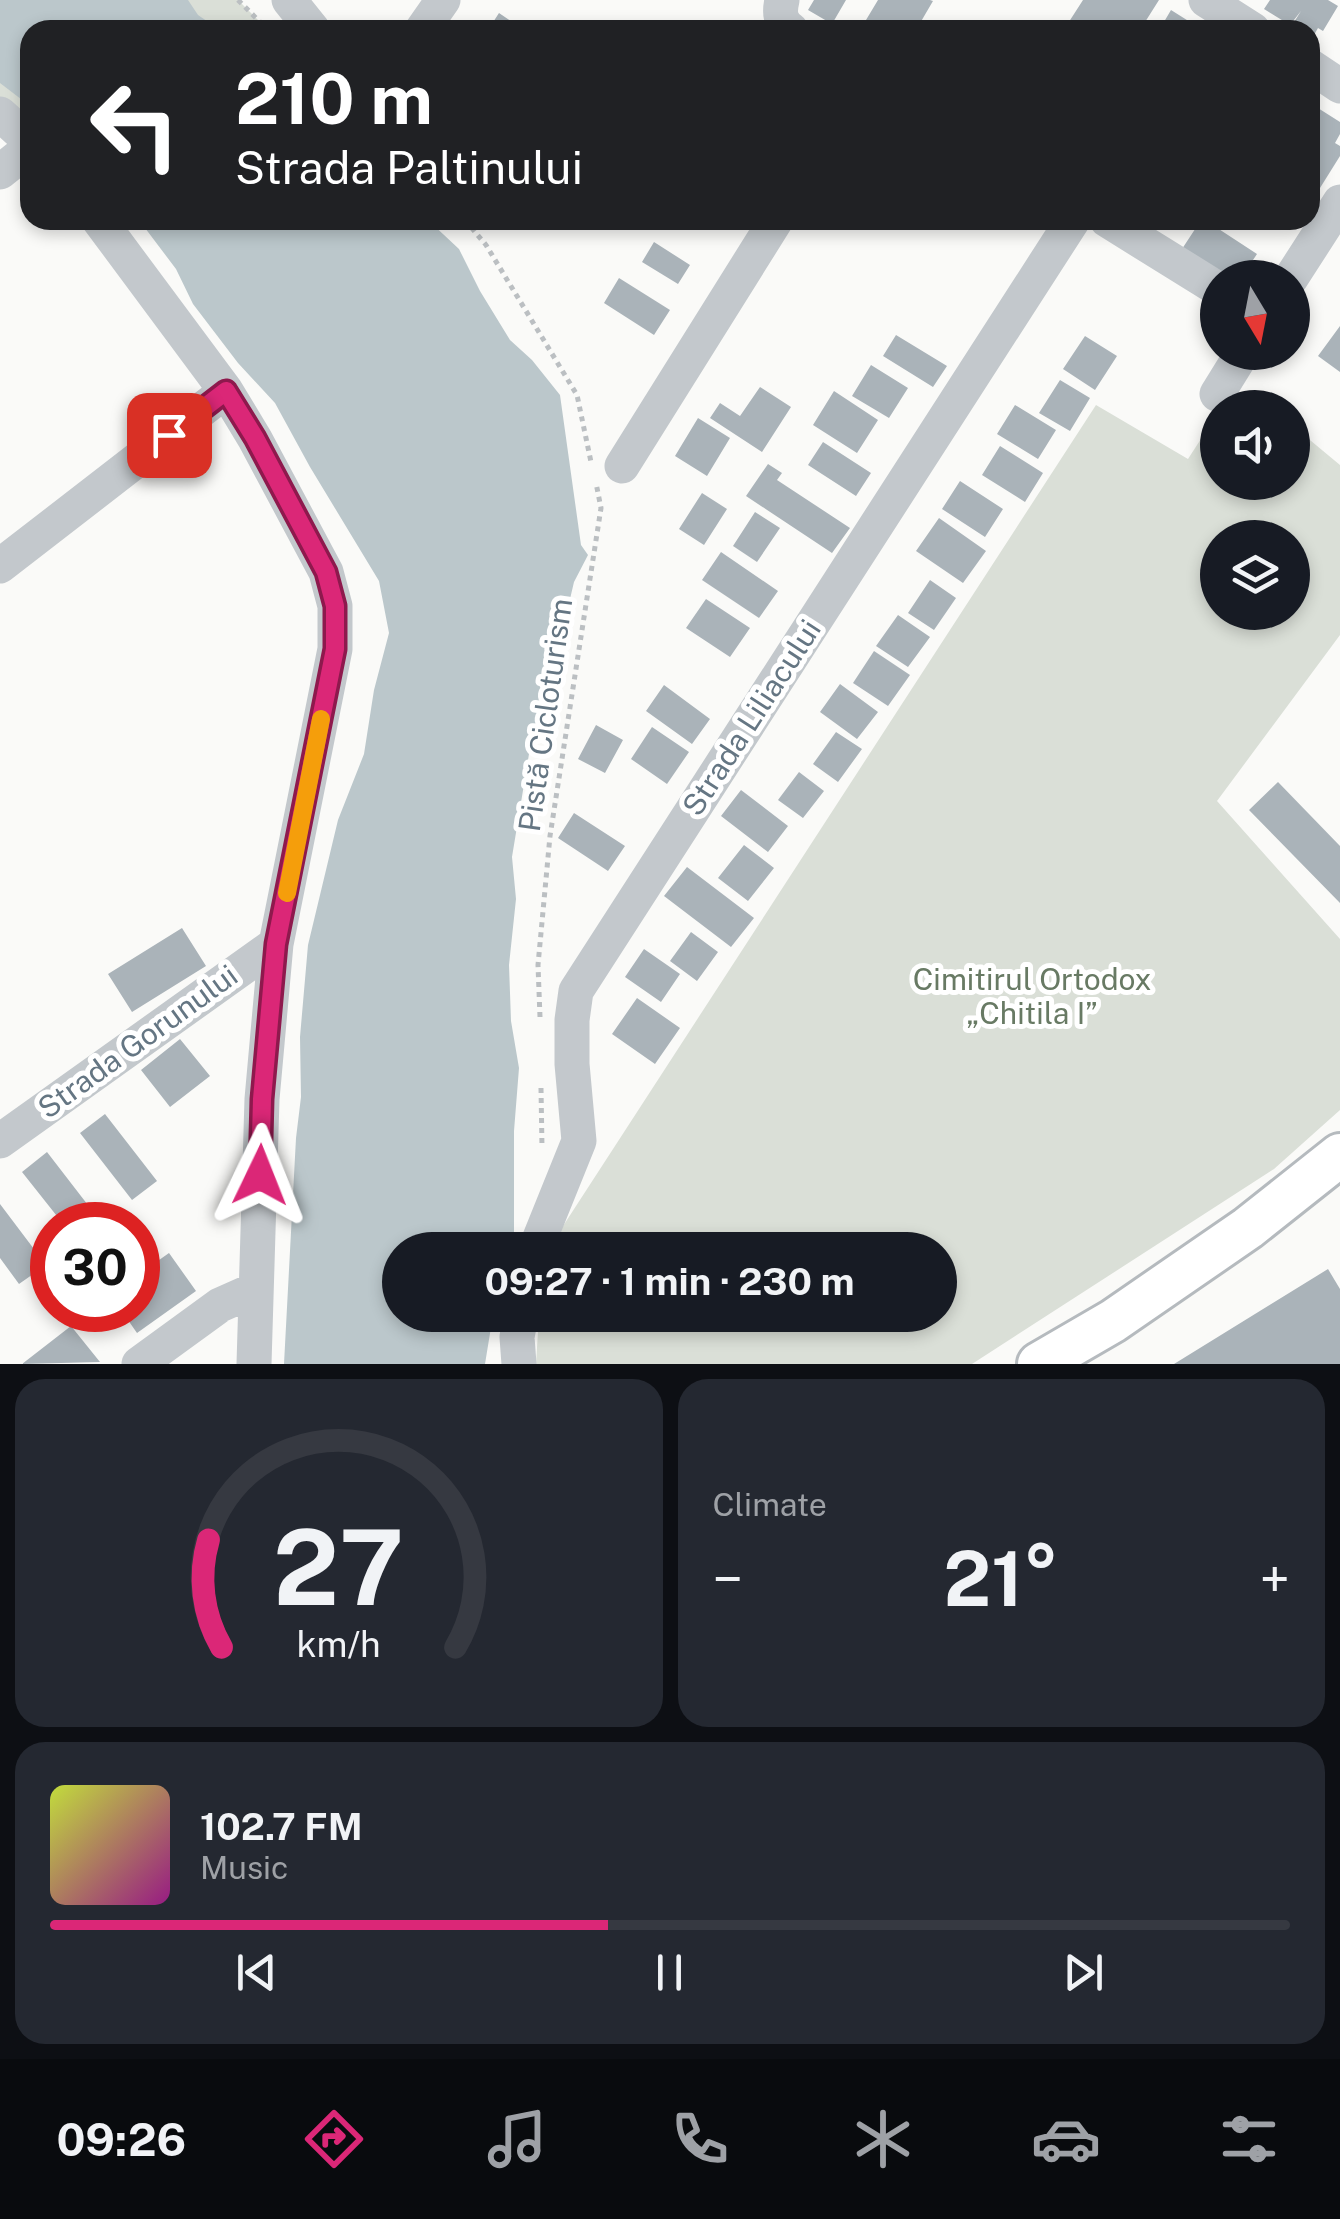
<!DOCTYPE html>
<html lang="en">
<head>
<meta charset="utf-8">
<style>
	:root { --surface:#171b24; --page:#242831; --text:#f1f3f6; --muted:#9ea1a6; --line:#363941; --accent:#db2777 }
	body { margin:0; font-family:"Public Sans",sans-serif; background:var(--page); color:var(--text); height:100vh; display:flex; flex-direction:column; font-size:38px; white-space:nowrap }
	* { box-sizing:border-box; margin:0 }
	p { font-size:32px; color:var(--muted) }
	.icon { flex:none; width:55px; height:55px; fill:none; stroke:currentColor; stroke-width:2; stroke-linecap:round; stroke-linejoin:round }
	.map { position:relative; height:1364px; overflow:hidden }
	.drawer { display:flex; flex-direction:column; gap:15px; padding:15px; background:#0d0f14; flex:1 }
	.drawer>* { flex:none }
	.guide { position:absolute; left:20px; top:20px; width:1300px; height:210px; border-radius:30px; box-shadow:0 5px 15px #0003; background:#202124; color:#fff; overflow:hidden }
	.needle { width:65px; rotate:170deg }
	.buttons { position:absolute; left:1200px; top:260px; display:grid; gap:20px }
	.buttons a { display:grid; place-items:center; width:110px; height:110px; border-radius:50%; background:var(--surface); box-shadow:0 5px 15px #0003; font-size:50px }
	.speed { position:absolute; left:30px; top:1202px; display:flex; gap:20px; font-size:50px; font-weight:700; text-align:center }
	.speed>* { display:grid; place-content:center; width:130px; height:130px; border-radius:50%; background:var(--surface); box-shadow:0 5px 15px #0003; line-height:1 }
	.speed .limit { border:15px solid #d22; background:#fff; color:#111 }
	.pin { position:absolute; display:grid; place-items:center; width:85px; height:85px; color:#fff; margin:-42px; border-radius:20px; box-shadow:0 5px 15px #0006 }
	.me { position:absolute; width:110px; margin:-55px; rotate:2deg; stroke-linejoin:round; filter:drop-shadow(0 0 8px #0008) }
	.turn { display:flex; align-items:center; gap:35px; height:210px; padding:0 50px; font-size:45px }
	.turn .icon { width:130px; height:130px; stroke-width:2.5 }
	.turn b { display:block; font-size:70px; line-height:85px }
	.big { font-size:75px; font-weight:700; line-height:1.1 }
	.drawer .widget { flex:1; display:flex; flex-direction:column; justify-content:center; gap:15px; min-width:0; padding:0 35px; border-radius:30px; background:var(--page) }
	.drawer .dial { align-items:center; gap:0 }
	.dial svg { height:260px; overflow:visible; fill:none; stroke:var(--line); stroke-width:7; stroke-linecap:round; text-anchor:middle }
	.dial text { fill:var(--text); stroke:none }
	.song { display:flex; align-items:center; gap:30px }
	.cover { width:120px; height:120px; border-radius:15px; background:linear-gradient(135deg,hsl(70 70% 55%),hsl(310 70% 35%)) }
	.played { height:10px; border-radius:5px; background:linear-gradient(90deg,var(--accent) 45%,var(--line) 45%) }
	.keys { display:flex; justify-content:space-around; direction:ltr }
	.heat { display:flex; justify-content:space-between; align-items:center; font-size:55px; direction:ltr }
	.drawer .tiles { flex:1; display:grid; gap:15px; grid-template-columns:1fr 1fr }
	.widget:last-child { grid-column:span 2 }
	.trip { position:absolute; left:382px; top:1232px; width:575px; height:100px; border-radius:50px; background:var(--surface); box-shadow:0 5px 15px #0003; font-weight:700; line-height:100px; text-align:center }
	.menu { display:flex; height:160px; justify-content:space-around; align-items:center; background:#090b0e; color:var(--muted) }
	.menu .icon { width:70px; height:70px }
	.menu .active { color:var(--accent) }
	.menu b { font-size:45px; color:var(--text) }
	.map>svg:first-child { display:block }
	.green { fill:#dadfd7; fill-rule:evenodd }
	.water { fill:#bbc7cb }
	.building { fill:#aab3b9 }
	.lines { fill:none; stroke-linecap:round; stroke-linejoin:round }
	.major-casing { stroke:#b5babe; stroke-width:48 }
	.path { stroke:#bbbfc2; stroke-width:5; stroke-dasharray:5 5; stroke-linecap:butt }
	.minor { stroke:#c3c8cc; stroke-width:35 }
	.major { stroke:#fff; stroke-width:42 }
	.route-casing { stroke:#8e194d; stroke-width:25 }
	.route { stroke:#db2777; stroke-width:18 }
	.slow { stroke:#f59e0b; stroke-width:18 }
	.labels { text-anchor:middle; stroke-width:10; stroke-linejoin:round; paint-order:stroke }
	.street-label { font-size:30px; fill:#657683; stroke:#fff }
	.park-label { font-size:30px; fill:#687a64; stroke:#fff }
</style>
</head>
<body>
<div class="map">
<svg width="1340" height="1364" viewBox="0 0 1340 1364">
	<rect width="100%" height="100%" fill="#fafaf8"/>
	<!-- green -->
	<path class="green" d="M0,0h238l30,30h-238v107l-30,-21z
		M1096,405l92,54 29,-45 1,68h74l1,-56 47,39v170l-123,166 123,138v171l-66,59 -302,195h-436l3,-49h401v-65h-390l2,-7zM1218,538h74v74h-74z"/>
	<!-- water -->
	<path class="water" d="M0,0h188l10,15 22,15h-190v76l-30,-23z
		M139,220h289l31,29 21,42 30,49 22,20 28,35 21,150 7,10 -14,27 -31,132 -14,40 -17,103 4,42 -7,66 2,56 8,47 -5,63v108l-3,11h-111v65h93l-8,49h-201l12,-226 5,-41 -1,-60 8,-92 30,-125 26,-66 10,-64 15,-57 -10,-52 -69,-114 -35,-64 -37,-40 -45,-59 -17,-35z"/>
	<!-- building -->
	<path class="building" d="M814,0h32l-14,24 -24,-14z
		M878,0h52l3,1 -17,29h-56z
		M1083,0h76l-19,30h-15l-17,-10 -6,10h-34l-3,-2z
		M1270,0h58l10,6 -15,25 -5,-3 -8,14v-12h-14l-5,-3 10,-16 -11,14 -26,-16z
		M1171,10l27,17 -2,3h-40l3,-5 2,2z
		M499,13l25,17h-36z
		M1310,103l30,19v12l-5,9 5,3v10l-20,32 -10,-6z
		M1201,220h4l52,34 -16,24h-15l-44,-29z
		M654,242l36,23 -12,19 -36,-22z
		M619,278l51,32 -16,25 -50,-32z
		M1340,326v46l-22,-16z
		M896,335l51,31 -14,21 -50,-31z
		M1085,336l32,20 -22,34 -32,-21z
		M871,365l37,23 -19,30 -37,-22z
		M1060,380l30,18 -20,33 -31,-18z
		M760,387l31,20 -29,45 -52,-34 10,-15 20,13z
		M834,391l44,29 -21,33 -44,-28z
		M1015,405l41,25 -18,29 -41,-25z
		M698,418l32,20 -23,38 -32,-20z
		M823,442l48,31 -15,23 -48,-31z
		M1000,446l43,27 -18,29 -43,-27z
		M768,464l14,9 -5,7 73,48 -18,25 -86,-57z
		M960,481l43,28 -18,28 -43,-28z
		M702,493l25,16 -23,36 -25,-16z
		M755,512l25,16 -23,34 -24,-16z
		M939,518l47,33 -23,32 -47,-32z
		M721,552l57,39 -19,27 -57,-38z
		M930,580l26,18 -22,32 -26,-17z
		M706,599l44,29 -20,29 -44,-29z
		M898,615l32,22 -22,30 -32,-21z
		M874,651l36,24 -22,31 -35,-23z
		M840,684l38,28 -21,27 -37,-27z
		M664,685l46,34 -18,25 -46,-33z
		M596,725l27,15 -18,33 -27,-14z
		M652,727l37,25 -22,32 -36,-25z
		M836,732l26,17 -24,33 -25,-18z
		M799,772l25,19 -21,27 -25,-18z
		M1278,782l62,64v57l-91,-93z
		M741,790l47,36 -20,26 -47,-36z
		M574,813l51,33 -17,25 -50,-33z
		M744,845l30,23 -26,33 -30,-23z
		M687,867l67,51 -23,29 -67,-51z
		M182,928l24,38 -74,46 -24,-38z
		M691,932l27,20 -21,29 -27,-20z
		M644,949l36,25 -19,28 -36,-25z
		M637,998l43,30 -25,36 -43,-30z
		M180,1039l30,37 -40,31 -29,-37z
		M105,1114l52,67 -25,19 -52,-67z
		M47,1152l54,70 -3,3h-34l-42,-53z
		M0,1204l46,61 -27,19 -19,-26z
		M169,1253l27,38 -59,42 -16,-23h17v-35z
		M1328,1269l12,20v75h-166z
		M71,1326l29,36 -78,2z"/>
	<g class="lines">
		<!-- major casing -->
		<g class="major-casing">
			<path id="major" d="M1039,1364l74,-43 135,-93 92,-73"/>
		</g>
		<!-- path -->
		<path class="path" d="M238,0l30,30
			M465,220l21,25 91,150 14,67
			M540,1017l-2,-52 12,-129 51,-328 -5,-25
			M541,1088l1,59"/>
		<!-- minor -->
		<path class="minor" d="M289,0l24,30
			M782,0c-3,13 -2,22 9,30
			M1206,0l47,30
			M422,30l21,-30
			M1310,66l30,20
			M0,114l30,27
			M0,172l30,-24
			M99,220l127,171 29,48 71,133 9,34v43l-59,295 -14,155 -8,265
			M1107,220l111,69
			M1291,278l49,-76
			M1217,394l26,-42
			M622,466l154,-246
			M0,566l226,-175
			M0,1141l276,-197
			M535,1250l44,-109 -7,-77v-44l4,-29 497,-771
			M139,1364l81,-59 36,-16
			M519,1364l-2,-27 4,-22"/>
		<!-- major -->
		<use href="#major" class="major"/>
	</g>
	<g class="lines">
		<!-- route casing -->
		<g class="route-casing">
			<path id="route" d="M169,435l57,-44 29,47 71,134 9,34v43l-59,295 -14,155 -2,76"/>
		</g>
		<!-- route -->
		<use href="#route" class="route"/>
		<!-- slow -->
		<path class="slow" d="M287,893l34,-174"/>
	</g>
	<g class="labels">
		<!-- street labels -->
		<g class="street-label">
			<text transform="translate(546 715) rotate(-82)" y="10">Pistă Cicloturism</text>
			<text transform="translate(752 718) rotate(-57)" y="10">Strada Liliacului</text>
			<text transform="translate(138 1042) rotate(-36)" y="10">Strada Gorunului</text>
		</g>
		<!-- park labels -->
		<g class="park-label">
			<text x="1032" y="990">Cimitirul Ortodox<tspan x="1032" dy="34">„Chitila I”</tspan></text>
		</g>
	</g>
</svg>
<div class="buttons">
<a><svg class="needle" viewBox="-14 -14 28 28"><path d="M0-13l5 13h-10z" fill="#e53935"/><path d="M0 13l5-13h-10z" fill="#9ea1a6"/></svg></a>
<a><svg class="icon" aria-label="sound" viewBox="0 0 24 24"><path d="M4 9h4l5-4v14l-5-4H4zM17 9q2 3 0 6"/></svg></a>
<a><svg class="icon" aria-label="layers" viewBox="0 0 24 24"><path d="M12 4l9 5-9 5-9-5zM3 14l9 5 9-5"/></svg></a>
</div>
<div class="speed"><div class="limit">30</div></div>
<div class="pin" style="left:169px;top:435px;background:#d93025"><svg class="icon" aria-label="arrive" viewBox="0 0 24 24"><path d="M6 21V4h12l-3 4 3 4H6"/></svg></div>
<svg class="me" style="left:260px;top:1175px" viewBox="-20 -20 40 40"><path d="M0-17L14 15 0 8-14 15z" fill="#db2777" stroke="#fff" stroke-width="4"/></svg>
<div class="trip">09:27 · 1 min · 230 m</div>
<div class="guide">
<div class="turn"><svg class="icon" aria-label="left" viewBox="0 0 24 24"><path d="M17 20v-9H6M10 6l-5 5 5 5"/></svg><div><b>210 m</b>Strada Paltinului</div></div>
</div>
</div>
<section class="drawer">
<div class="tiles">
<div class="widget dial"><svg viewBox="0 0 100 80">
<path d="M14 69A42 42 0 1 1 86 69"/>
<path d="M14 69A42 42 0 0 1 10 36" stroke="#db2777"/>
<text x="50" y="56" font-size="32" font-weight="700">27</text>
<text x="50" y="72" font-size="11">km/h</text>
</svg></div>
<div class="widget"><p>Climate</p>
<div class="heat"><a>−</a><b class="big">21°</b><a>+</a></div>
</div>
<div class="widget">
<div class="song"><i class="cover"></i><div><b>102.7 FM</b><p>Music</p></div></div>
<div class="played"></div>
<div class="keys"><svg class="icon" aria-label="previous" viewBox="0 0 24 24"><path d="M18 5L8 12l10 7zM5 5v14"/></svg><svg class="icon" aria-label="pause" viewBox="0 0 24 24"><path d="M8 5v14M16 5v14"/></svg><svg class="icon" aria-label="next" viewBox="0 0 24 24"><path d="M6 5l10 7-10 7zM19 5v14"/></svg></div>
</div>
</div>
</section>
<nav class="menu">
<b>09:26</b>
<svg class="icon active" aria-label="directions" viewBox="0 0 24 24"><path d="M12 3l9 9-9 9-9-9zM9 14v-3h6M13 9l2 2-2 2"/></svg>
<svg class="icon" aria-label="music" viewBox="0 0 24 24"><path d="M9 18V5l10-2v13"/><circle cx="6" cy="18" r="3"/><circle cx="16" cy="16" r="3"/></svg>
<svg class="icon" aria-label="phone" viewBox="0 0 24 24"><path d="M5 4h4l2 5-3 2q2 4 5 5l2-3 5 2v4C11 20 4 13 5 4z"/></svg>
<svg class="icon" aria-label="climate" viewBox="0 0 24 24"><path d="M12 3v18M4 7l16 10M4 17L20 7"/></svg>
<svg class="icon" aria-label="car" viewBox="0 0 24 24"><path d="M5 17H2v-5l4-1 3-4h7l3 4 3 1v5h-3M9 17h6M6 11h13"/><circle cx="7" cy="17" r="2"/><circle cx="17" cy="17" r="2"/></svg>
<svg class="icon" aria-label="filters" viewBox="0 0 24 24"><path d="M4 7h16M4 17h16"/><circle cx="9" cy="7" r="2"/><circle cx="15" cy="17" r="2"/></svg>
</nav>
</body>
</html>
